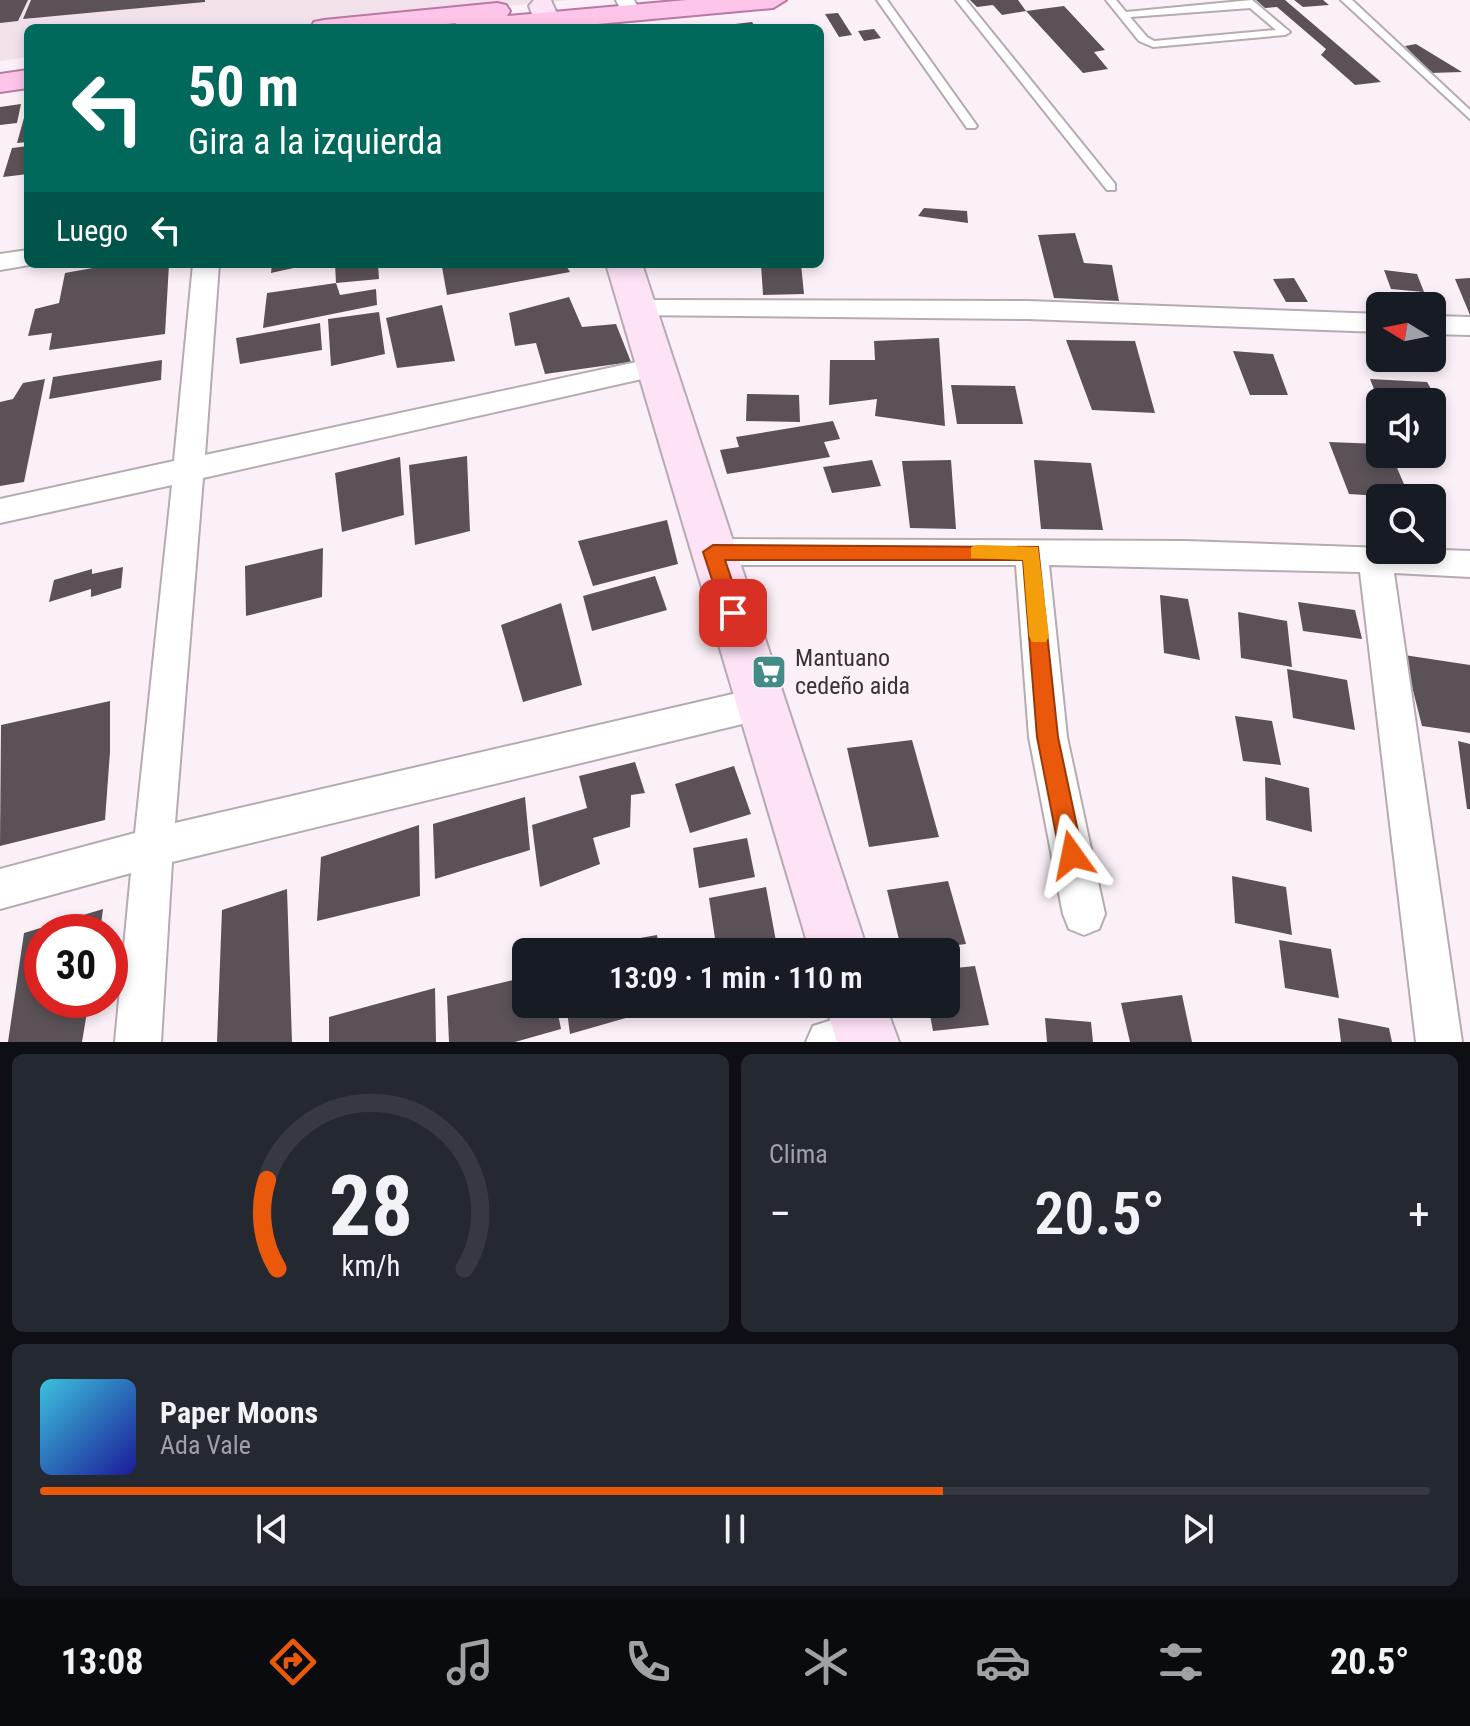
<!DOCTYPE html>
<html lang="es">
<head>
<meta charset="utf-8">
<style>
	:root { --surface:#171b24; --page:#242831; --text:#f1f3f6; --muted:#9ea1a6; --line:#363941; --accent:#ea580c }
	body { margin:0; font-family:"Roboto Condensed",sans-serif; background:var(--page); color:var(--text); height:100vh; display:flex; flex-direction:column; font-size:30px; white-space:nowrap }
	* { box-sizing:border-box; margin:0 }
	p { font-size:26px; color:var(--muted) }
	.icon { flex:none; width:44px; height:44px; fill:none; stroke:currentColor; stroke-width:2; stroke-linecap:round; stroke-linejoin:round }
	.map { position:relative; height:1042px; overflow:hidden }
	.side { display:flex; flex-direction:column; gap:12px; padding:12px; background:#0d0f14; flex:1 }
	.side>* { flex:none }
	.guide { position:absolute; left:24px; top:24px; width:800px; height:244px; border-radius:12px; box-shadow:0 4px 12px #0003; background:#00695c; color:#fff; overflow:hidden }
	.needle { width:52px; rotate:280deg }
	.buttons { position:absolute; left:1366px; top:292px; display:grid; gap:16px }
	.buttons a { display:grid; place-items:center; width:80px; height:80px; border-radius:12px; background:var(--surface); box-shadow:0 4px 12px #0003; font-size:40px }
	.speed { position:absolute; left:24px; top:914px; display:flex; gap:16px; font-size:40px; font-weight:700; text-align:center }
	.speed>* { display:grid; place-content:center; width:104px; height:104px; border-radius:50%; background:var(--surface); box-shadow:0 4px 12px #0003; line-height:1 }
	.speed .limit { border:12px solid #d22; background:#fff; color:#111 }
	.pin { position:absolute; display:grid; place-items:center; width:68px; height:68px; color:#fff; margin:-34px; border-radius:16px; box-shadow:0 4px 12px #0006 }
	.me { position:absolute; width:88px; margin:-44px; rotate:348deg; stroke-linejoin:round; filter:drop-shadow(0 0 6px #0008) }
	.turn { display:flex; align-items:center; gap:28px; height:168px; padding:0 32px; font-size:36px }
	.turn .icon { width:104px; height:104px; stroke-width:2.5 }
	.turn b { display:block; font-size:56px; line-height:68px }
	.then { display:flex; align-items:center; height:76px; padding:0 32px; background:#0003; gap:16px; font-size:30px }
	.big { font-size:60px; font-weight:600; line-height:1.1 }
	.side .widget { flex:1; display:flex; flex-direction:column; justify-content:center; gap:12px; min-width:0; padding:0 28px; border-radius:12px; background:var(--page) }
	.side .dial { align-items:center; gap:0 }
	.dial svg { height:208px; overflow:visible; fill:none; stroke:var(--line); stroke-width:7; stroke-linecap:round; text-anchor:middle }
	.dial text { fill:var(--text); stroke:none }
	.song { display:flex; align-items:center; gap:24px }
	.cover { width:96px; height:96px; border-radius:12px; background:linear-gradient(135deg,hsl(190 70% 55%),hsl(240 70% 35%)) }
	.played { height:8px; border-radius:4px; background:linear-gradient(90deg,var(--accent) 65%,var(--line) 65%) }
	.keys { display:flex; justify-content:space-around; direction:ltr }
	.heat { display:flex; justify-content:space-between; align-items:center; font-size:44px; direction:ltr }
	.side .tiles { flex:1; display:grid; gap:12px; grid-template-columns:1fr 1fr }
	.widget:last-child { grid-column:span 2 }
	.trip { position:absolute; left:512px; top:938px; width:448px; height:80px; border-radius:12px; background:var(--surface); box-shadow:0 4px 12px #0003; font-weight:600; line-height:80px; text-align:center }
	.menu { display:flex; height:128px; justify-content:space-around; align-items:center; background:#090b0e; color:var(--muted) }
	.menu .icon { width:56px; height:56px }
	.menu .current { color:var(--accent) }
	.menu b { font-size:36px; color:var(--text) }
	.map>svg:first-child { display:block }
	.built { fill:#f2e0eb }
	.building { fill:#5a5257 }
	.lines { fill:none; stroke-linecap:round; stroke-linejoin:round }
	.lane-casing { stroke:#b5abb1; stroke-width:4 }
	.street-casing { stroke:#b5abb1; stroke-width:4 }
	.secondary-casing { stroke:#b5abb1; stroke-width:4 }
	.primary-casing { stroke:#b879a2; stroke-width:4 }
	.lane { fill:#fff; fill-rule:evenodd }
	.street { fill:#fff; fill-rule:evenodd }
	.secondary { fill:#fee2f5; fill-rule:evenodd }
	.primary { fill:#fec5eb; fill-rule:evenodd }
	.route { fill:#ea580c; stroke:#983908; stroke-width:2 }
	.slow { fill:#f59e0b }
	.labels { text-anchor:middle; stroke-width:8; stroke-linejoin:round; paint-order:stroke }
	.poi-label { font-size:24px; fill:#373335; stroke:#fbf0f7; text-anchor:start }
</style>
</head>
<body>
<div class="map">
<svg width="1470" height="1042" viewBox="0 0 1470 1042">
	<rect width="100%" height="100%" fill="#fbf0f7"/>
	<!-- built -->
	<path class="built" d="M0,0h568l-285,28h-255v29l-28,4z"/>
	<!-- building -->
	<path class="building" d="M0,0h28l-10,21 -18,2z
		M31,0h174v2l-182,17z
		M970,0h48l8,11 -24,4 -9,-10 -16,2z
		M1256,0h29l96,82 -26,3 -34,-30 5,-6 -49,-42 -12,1z
		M1294,0h29l6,5 -26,2z
		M1064,6l41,44 -11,2 14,17 -25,4 -57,-62z
		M838,13l14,22 -13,2 -14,-23z
		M752,22l4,6h-38v-2z
		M874,29l7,9 -17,3 -6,-10z
		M1416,44l46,28 -31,1 -26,-27z
		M21,104l-4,19 -17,2v-18z
		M27,107l1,35 -11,1z
		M28,146v28l-25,3 9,-29z
		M924,208l43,3 1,12 -50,-7z
		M1075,233l9,30 28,2 7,36 -65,-3 -16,-63z
		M115,264h54l-4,70 -116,16 3,-17 -24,3 7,-27 24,-6 6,-30z
		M272,264h35v1l-36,8z
		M335,264h43l1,15 -43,4z
		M468,264h97l5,8 -123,23 -5,-28z
		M761,264h40l3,30 -41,1z
		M1384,270l33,4 7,18 -33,-3z
		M1294,278l14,24h-22l-13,-23z
		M1470,278v37l-15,-36z
		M336,283l4,12 36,-6 1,16 -114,23 4,-35z
		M569,297l13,30 34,-3 15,38 -86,12 -9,-31 -21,3 -6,-33z
		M442,305l13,56 -58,7 -11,-50z
		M379,312l6,42 -54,12 -3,-47z
		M320,323l2,27 -82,14 -4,-26z
		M939,338l6,88 -70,-10 2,-17 -48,6 1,-45h45l-1,-19z
		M1066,340l69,1 20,72 -63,-3z
		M1233,351l40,3 15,41h-38z
		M162,360l-1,20 -112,19 4,-22z
		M45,379l-21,103 -24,4v-84l13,-3 10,-16z
		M1370,379l57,3 16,27 -11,-1v-6h-53z
		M951,385l64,1 8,38h-66z
		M747,394l52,1 1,27 -54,-1z
		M833,421l7,18 -16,3 6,15 -103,17 -7,-24 19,-3 -3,-10z
		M1329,442l51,2v10h11l19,44 -61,-4z
		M467,456l3,75 -55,14 -6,-80z
		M400,457l4,58 -62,17 -7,-59z
		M872,460l9,26 -49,7 -9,-26z
		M951,460l5,69 -46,-1 -8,-67z
		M1034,460l57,3 12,67 -62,-1z
		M667,520l11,44 -85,22 -15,-45z
		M323,548l-1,49 -76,19 -1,-50z
		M123,567l-2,21 -30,9v-8l-42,13 5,-22 38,-11v5z
		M655,576l12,34 -75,21 -9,-35z
		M1160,595l28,4 12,61 -36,-7z
		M1298,602l57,8 7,29 -59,-8z
		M561,603l21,82 -59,17 -22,-77z
		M1238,612l49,9 5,46 -51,-9z
		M1404,655l66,10v68l-48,-7z
		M1287,669l60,11 8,50 -62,-12z
		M110,701v51l-5,68 -105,26 1,-121z
		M1235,716l37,5 9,44 -38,-4z
		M912,740l27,97 -70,10 -22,-99z
		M1458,741l12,3v65h-3z
		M635,762l10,31 -14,2 -1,32 -37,11 7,26 -60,23 -8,-62 55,-17 -8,-32z
		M734,766l17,48 -61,19 -15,-49z
		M1265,777l44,11 3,44 -46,-12z
		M525,797l5,53 -95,29 -2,-55z
		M419,825l1,71 -103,25 4,-64z
		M747,838l8,39 -56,11 -6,-40z
		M1232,876l54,11 6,48 -57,-12z
		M948,881l18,63 -64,8 -15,-62z
		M766,887l12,65h-61l-8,-54z
		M287,889l5,153h-75l5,-132z
		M103,909l-3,23h-58v68h47l-7,42h-74l16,-109z
		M657,935l3,17h-89v-2z
		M1279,940l52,9 8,49 -54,-10z
		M975,966l14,59 -56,6 -5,-27h18v-35z
		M526,977v27h30l5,25 -46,13h-66l-2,-46z
		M435,988l1,54h-107v-25z
		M1182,995l10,47h-62l-9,-39z
		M566,1004h105v1l-101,29z
		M1045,1018l46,4 2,20h-46z
		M1338,1018l51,10 3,14h-51z"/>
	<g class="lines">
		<!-- lane casing -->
		<g class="lane-casing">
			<path id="lane" d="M877,0h10l90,126 -2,2h-8z
				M956,0h10l149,184v6h-8z
				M1106,0h10l10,12 126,-12 38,32 -5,3 -132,12 -14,-6zM1250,8l26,22 -122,11 -7,-4 -17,-20z
				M1341,0h11l118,110v9z"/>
		</g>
		<!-- street casing -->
		<g class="street-casing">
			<path id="street" d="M616,0h18l6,11 -3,4h-14z
				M28,250v14h7l-35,6v-16z
				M193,264h26l-14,191 450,-97 10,2 4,7 -4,7 -10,2 -452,102 -28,345 588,-136 13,5 5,11 -5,11 -13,5 -591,143 -11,180h-46l16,-169 -131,36v-40l135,-36 37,-348 -172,38v-24l174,-38z
				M638,300l390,1 352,13v18l-352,-13 -399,-4 -4,-6 4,-6z
				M1432,316l38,1v18l-38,-1z
				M713,539l473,2 284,10v26l-76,-4 68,469h-46l-56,-470 -311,-7 18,172 38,177 -6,15 -15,6 -15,-6 -6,-15 -34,-177 -13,-172h-303l-12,-4 -4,-9 4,-9z
				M864,1010l16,6 6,16 -4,10h-76l7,-16z"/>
		</g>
		<!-- secondary casing -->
		<g class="secondary-casing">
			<path id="secondary" d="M534,0h17l12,28h-26l-8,-22z
				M606,264h36l226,688h-58z
				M825,1004h60l14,38h-62z"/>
		</g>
		<!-- primary casing -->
		<g class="primary-casing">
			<path id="primary" d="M687,0h99l-13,8 -219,20h-101l3,-5 -50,5h-95l3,-6 10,-2 173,-17 9,2 4,6 -3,5z
				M28,70v18l-28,4v-18z"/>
		</g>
		<!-- lane -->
		<use href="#lane" class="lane"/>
		<!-- street -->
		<use href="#street" class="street"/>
		<!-- secondary -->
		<use href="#secondary" class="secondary"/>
		<!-- primary -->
		<use href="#primary" class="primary"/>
	</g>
	<!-- route -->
	<path class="route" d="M713,545l325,2 20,190 25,118 -3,8 -8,3 -9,-3 -3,-8 -23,-118 -14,-177h-298l18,53 -10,8 -10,-8 -20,-61z"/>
	<!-- slow -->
	<path class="slow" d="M977,545l61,2 11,89 -3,6h-14l-3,-6 -6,-76 -52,-2v-11z"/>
	<!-- icons -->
	<defs>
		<g id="supermarket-square" transform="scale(1.8)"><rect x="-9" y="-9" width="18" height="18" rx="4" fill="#438b87" stroke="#fbf0f7"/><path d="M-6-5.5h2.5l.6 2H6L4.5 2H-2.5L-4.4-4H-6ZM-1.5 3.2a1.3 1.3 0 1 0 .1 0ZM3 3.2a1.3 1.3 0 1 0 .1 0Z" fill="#fff"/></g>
	</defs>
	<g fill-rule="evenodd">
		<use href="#supermarket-square" x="769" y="672"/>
	</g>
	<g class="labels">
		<!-- poi labels -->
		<g class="poi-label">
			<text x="795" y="666">Mantuano<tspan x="795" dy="28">cedeño aida</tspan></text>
		</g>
	</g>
</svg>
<div class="buttons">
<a><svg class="needle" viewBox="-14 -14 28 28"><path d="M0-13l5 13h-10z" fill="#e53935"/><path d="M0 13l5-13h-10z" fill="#9ea1a6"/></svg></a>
<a><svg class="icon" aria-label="sound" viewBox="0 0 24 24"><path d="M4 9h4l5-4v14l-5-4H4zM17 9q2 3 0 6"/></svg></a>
<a><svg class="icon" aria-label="search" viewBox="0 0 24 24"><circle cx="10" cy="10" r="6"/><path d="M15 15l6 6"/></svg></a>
</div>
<div class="speed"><div class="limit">30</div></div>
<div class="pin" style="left:733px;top:613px;background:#d93025"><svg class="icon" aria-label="arrive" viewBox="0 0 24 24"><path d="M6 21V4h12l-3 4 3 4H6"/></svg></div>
<svg class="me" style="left:1072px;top:855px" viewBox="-20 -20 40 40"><path d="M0-17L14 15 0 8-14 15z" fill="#ea580c" stroke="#fff" stroke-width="4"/></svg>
<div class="trip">13:09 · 1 min · 110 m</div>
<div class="guide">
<div class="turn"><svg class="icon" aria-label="left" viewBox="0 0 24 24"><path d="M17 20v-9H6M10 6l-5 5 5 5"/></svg><div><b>50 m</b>Gira a la izquierda</div></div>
<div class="then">Luego<svg class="icon" aria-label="left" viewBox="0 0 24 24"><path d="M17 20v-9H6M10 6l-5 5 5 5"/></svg></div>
</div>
</div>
<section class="side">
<div class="tiles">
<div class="widget dial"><svg viewBox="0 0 100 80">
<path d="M14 69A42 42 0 1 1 86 69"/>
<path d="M14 69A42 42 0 0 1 10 35" stroke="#ea580c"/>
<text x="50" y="56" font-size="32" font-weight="700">28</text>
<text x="50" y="72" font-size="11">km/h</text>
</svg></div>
<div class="widget"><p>Clima</p>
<div class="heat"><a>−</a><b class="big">20.5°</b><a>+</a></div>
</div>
<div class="widget">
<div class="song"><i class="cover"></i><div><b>Paper Moons</b><p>Ada Vale</p></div></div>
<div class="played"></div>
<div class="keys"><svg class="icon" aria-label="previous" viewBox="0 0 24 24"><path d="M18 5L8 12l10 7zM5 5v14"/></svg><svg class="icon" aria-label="pause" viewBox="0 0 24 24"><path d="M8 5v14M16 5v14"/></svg><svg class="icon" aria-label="next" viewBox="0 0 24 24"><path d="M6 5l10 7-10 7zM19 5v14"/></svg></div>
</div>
</div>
</section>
<nav class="menu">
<b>13:08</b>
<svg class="icon current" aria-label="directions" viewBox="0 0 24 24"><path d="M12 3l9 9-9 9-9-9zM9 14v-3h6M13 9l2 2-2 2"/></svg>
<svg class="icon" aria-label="music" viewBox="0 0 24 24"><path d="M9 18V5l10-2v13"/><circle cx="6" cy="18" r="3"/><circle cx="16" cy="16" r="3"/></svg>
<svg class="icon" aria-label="phone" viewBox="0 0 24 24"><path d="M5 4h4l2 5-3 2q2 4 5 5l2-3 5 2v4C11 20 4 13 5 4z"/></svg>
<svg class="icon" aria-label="climate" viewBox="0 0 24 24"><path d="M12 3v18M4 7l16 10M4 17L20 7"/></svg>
<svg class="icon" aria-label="car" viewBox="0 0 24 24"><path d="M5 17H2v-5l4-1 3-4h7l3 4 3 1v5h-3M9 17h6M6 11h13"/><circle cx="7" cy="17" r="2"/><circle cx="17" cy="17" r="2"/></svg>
<svg class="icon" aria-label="filters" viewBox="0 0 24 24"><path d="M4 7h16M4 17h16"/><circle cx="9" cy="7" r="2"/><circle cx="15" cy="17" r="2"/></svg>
<b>20.5°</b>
</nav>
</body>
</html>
